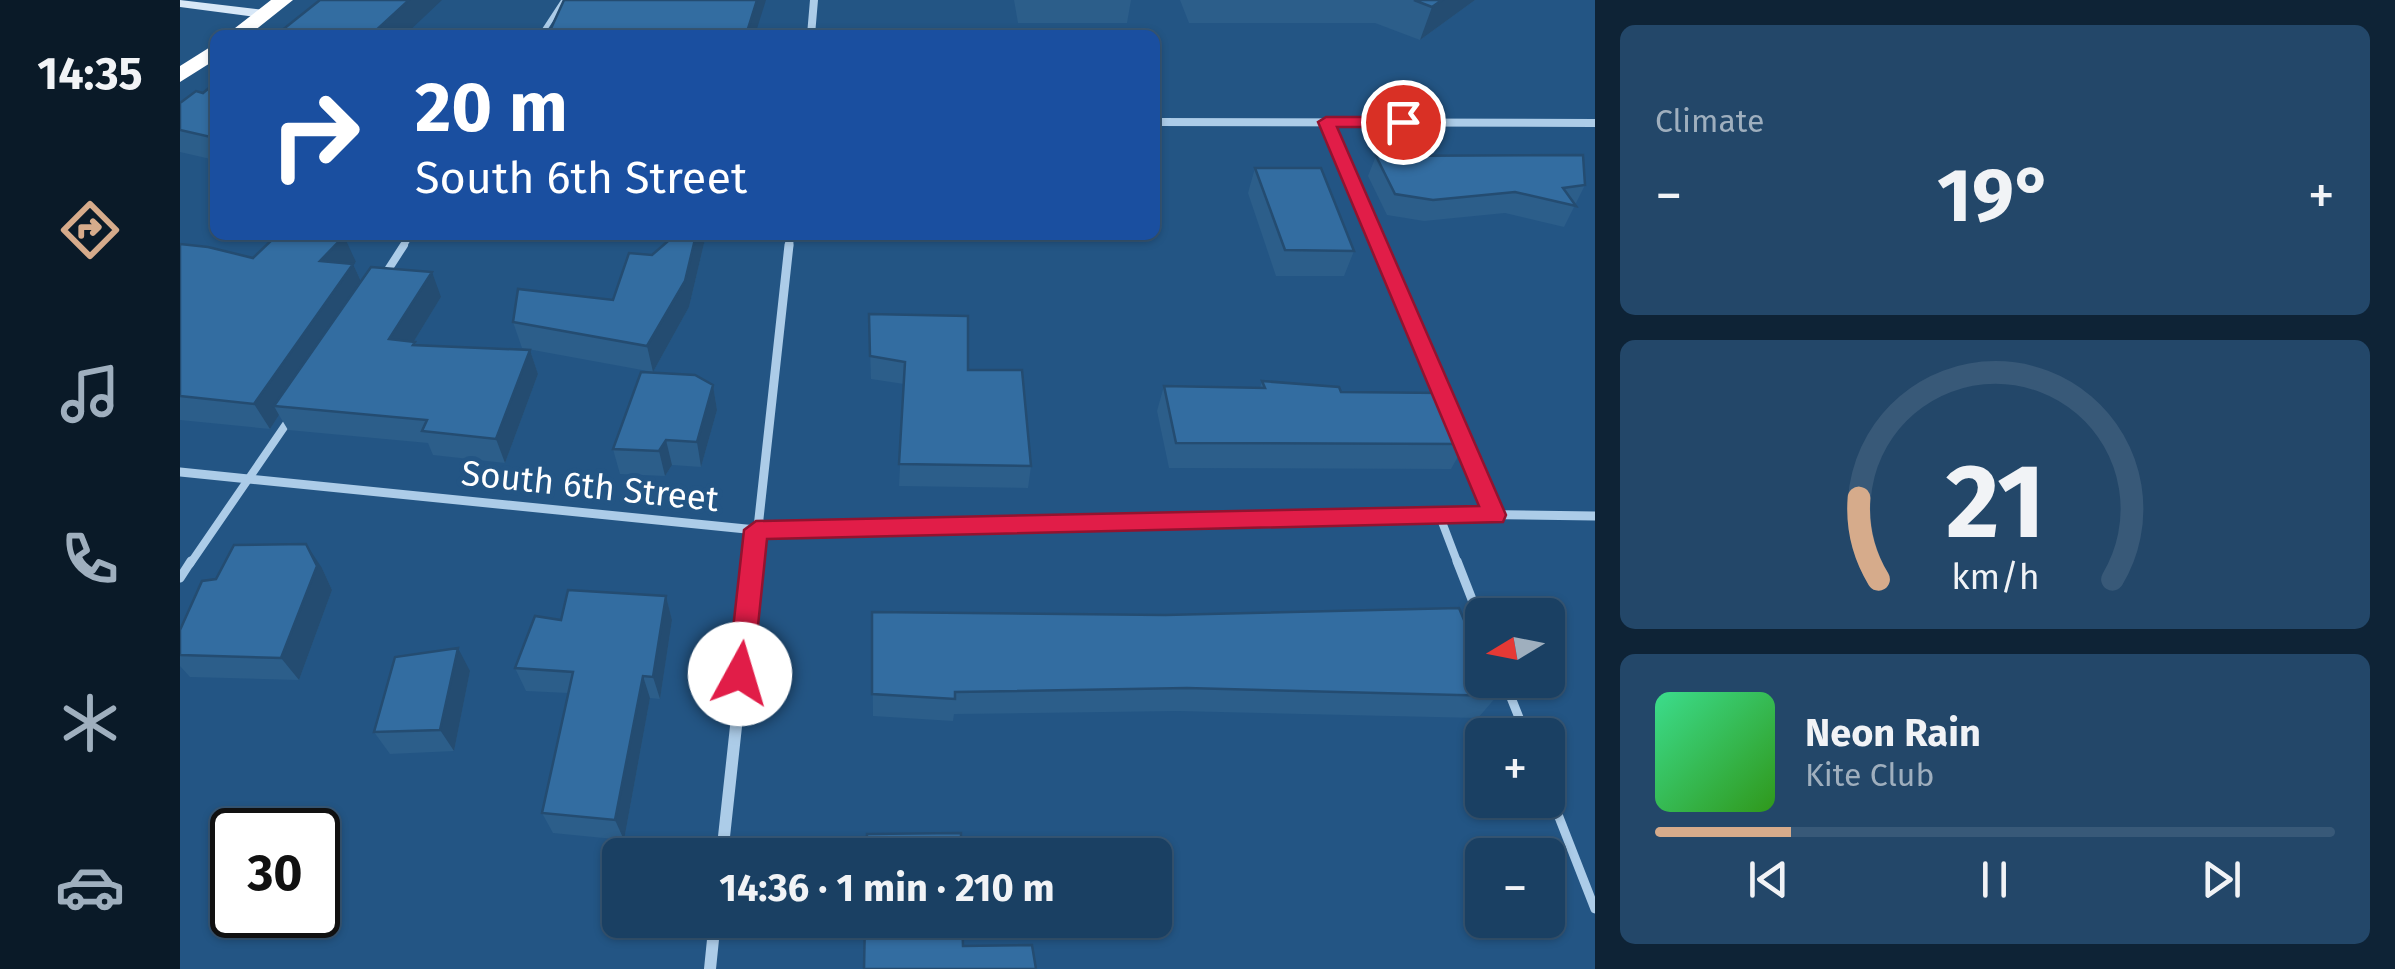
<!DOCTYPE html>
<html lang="en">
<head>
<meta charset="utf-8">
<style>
	:root { --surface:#1a4063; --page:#234769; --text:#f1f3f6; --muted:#9fafbe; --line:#385978; --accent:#d6ab8b }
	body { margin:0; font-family:"Fira Sans",sans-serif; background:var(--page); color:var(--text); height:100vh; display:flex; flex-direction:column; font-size:38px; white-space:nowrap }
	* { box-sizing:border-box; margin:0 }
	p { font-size:32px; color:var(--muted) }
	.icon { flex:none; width:55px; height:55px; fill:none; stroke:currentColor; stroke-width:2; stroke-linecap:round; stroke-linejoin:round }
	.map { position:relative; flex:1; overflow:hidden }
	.sheet { display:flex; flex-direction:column; gap:25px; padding:25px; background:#0e2336; width:800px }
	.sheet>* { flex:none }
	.banner { position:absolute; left:30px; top:30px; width:950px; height:210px; border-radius:15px; box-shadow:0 2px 8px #0004,0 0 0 2px var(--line); background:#1a4fa0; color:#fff; overflow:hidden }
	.needle { width:65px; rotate:260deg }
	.buttons { position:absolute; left:1285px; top:598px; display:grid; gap:20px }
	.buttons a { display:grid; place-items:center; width:100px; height:100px; border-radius:15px; background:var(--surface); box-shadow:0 2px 8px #0004,0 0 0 2px var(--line); font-size:50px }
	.speed { position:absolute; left:30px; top:808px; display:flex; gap:20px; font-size:50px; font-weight:700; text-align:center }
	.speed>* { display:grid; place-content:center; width:130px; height:130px; border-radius:50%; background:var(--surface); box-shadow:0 2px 8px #0004,0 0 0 2px var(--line); line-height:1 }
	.speed .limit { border:5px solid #111; border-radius:15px; background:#fff; color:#111 }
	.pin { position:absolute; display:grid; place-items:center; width:85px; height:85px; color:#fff; margin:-42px; border:5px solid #fff; border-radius:50%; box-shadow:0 2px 10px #0007 }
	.me { position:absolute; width:110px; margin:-55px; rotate:6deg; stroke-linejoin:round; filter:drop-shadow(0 0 8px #0008) }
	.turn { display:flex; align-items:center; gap:35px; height:210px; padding:0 40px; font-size:45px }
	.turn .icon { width:130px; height:130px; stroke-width:2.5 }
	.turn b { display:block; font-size:70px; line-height:85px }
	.big { font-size:75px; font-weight:700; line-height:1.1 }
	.sheet .card { flex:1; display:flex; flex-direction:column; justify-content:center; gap:15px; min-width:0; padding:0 35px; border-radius:15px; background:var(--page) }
	.sheet .dial { align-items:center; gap:0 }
	.dial svg { height:260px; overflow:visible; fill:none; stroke:var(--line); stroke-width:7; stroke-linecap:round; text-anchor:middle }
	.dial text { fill:var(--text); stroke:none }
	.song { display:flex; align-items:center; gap:30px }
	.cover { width:120px; height:120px; border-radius:15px; background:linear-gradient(135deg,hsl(150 70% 55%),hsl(110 70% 35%)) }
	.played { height:10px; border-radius:5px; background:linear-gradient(90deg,var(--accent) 20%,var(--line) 20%) }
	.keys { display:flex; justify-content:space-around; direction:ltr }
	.heat { display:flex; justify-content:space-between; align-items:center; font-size:55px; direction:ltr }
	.trip { position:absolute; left:422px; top:838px; width:570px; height:100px; border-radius:15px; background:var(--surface); box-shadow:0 2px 8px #0004,0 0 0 2px var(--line); font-weight:700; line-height:100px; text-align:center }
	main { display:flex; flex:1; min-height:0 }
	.tabs { display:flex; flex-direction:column; width:180px; justify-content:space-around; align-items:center; background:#0a1a28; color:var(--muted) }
	.tabs .icon { width:70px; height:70px }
	.tabs .active { color:var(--accent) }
	.tabs b { font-size:45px; color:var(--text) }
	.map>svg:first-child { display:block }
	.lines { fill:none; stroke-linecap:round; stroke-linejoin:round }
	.lane-far2 { stroke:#accce8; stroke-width:5 }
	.lane-far1 { stroke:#accce8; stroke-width:8 }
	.lane { stroke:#accce8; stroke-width:9 }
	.street-far2 { stroke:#accce8; stroke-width:8 }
	.street-far1 { stroke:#accce8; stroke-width:9 }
	.street { stroke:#accce8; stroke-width:12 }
	.secondary { fill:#d7e7f7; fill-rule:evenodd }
	.highway { fill:#fff; fill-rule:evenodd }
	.wall { fill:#2c5e8a }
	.shaded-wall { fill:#244c71 }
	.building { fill:#336da1; stroke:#244c71; stroke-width:2.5 }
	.route { fill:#e11d48; stroke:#92132f; stroke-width:2.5 }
	.labels { text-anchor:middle; stroke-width:10; stroke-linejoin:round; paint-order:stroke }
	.street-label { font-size:35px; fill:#fff; stroke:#235584 }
</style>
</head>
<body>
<main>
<nav class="tabs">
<b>14:35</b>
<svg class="icon active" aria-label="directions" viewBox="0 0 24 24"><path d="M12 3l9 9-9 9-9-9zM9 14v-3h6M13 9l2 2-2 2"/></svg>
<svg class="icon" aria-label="music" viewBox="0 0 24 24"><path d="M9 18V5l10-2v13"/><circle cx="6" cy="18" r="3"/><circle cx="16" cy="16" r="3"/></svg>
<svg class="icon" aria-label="phone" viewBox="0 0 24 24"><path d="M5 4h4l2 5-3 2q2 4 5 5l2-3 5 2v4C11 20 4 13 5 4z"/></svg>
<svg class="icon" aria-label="climate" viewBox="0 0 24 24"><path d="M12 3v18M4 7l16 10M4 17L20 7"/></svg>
<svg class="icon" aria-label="car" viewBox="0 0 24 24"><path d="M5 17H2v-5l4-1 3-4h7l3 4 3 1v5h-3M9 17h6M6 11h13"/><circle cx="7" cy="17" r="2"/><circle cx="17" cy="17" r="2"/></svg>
</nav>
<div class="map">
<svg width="1415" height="969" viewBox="0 0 1415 969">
	<rect width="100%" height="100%" fill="#235584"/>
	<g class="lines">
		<!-- lane-far2 -->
		<path class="lane-far2" d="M361,35l23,-35
			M1146,122l54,126
			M223,248l8,-13"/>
		<!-- lane-far1 -->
		<path class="lane-far1" d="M1199,245l67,156
			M204,276l20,-31
			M1281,437l34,78
			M1259,514l19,50
			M10,564l101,-147"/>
		<!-- lane -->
		<path class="lane" d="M1277,561l25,64
			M0,578l11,-17
			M1324,680l22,55
			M1368,789l47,120"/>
		<!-- street-far2 -->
		<path class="street-far2" d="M631,35l3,-35
			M975,122l440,1
			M609,248l1,-13"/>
		<!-- street-far1 -->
		<path class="street-far1" d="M0,472l576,58 683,-16 156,2
			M574,564l35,-319"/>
		<!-- street -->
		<path class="street" d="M542,855l32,-294
			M530,969l5,-49"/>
		<!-- secondary -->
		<path class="secondary" d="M0,0l84,10 7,4 -7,4 -84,-11z"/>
		<!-- highway -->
		<path class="highway" d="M91,0h22l-44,35h-23z
			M35,44v16l-35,22v-16z"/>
	</g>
	<!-- wall -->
	<path class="wall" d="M834,0h117l-4,23h-109z
		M1000,0h295l-55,40 -45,-17h-186z
		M35,83v77l-35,-8v-49l23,-10z
		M1196,156l209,29 -21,42 -59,-14 -81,8 -37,-6 -19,-39z
		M1075,168l99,83 -10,25h-68l-28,-83z
		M495,235h31l-17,72 -36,65 -131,-24 -9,-26 100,-22 39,-45z
		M0,244l73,14 103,4 -3,2 8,17 80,16 -27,44 3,4 113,5 8,24 -33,89 -72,-8 -5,-12 -140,-13 -9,-15 -9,14 -90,-9z
		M689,314l99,56 63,96 -3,22 -129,-2 5,-102 -33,-5z
		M1082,381l79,11 124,52 -14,25 -282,-1 -12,-57 7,-25 96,2z
		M533,385l4,25 -16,57 -29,-2 -7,11 -45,-2 -7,-25z
		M142,568l10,22 -33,90 -109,-3 -10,-11v-36z
		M486,596l6,24 -12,79 -10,-1 -26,142 -71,-7 -11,-20 26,-120 -42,-2 -11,-23z
		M692,612l625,84 -19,22 -300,-7 -224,3 -1,7 -80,-5z
		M290,671l-16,80 -64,3 -16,-22z"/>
	<!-- shaded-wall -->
	<path class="shaded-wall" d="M229,0h33l-37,35h-34z
		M577,0h9l-11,35h-9z
		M1262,0h33l-55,40 12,-33z
		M516,235h10l-17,72 -36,65 -6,-26z
		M164,236l12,26 -3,2 12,26 -91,116 5,9 -9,14 -16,-25 66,-143z
		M252,272l9,25 -41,67 -11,-25z
		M350,350l8,24 -33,89 -9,-24z
		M533,385l4,25 -16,57 -4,-25z
		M486,440l6,25 -7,11 -6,-25z
		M126,544l16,24 10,22 -33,90 -18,-22z
		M486,596l6,24 -12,79 -7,-22z
		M278,648l12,23 -16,80 -14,-21z
		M463,676l7,22 -26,142 -9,-20z"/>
	<!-- building -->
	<path class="building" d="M140,0h89l-38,35h-95z
		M384,0h193l-11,35h-198z
		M1234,0h28l-10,7z
		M35,83v55l-35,-8v-27l16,-12 7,2z
		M1403,155l2,30 -22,3 13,18 -61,-14 -82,8 -38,-6 -19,-38z
		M1075,168h66l33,83 -69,-1z
		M97,235l67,1 -24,25 33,3 -99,140 -74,-8v-152l28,3 45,11z
		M495,235h21l-11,46 -38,65 -134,-24 5,-33 95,11 16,-47 23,2z
		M191,267l61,5 -43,67 26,3 -2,3 117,5 -34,89 -74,-8 5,-11 -153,-14z
		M689,314l99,2v54h54l9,96 -132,-2 6,-102 -35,-6z
		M461,372l54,3 18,10 -16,57 -31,-2 -7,11 -46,-2z
		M1082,381l77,6 2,5 103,1 21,51 -289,-1 -12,-57 101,2z
		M126,544l11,22 -36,92 -101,-3v-25l22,-49 14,-2 18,-34z
		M388,590l98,6 -13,81 -10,-1 -28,144 -73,-7 31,-141 -58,-4 20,-52 26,4z
		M1279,608l23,55v17h8l7,16 -310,-8 -232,4v7l-83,-5v-82l293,3z
		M278,648l-18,82 -66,2 21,-75z
		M781,833v22h-95l1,-21z
		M685,920h97l1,26 69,-1 4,24h-172z"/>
	<!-- route -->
	<path class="route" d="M1146,117h77l8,5 -8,5h-66l169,388 -3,7 -736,17 -14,135 -3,9h-19l-3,-9 16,-144 12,-9 723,-15 -161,-384z"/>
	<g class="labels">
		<!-- street labels -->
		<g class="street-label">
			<text transform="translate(410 486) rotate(6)" y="12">South 6th Street</text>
		</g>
	</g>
</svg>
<div class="buttons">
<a><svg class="needle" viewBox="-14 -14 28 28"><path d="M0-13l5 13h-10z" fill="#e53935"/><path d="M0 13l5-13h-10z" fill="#9fafbe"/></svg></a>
<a>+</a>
<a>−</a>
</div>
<div class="speed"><div class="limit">30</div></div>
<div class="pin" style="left:1223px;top:122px;background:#d93025"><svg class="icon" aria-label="arrive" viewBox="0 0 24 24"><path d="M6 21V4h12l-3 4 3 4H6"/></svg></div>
<svg class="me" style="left:560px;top:674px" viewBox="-20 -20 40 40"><circle r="19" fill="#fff"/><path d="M0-13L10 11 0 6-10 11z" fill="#e11d48"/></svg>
<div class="trip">14:36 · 1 min · 210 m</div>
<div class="banner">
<div class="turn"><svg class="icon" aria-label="right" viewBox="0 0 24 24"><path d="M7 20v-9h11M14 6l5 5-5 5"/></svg><div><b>20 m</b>South 6th Street</div></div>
</div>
</div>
<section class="sheet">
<div class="card"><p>Climate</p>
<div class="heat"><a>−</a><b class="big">19°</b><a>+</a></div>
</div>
<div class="card dial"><svg viewBox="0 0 100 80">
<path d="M14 69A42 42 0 1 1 86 69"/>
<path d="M14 69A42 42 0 0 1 8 44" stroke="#d6ab8b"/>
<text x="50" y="56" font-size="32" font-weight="700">21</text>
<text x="50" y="72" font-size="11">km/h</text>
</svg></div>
<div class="card">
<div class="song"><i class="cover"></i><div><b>Neon Rain</b><p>Kite Club</p></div></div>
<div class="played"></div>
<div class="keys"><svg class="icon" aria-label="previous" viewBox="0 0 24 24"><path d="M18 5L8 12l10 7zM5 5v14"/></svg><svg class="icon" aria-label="pause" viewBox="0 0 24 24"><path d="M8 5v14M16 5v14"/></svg><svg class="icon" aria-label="next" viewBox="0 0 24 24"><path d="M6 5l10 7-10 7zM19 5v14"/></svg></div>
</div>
</section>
</main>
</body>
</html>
